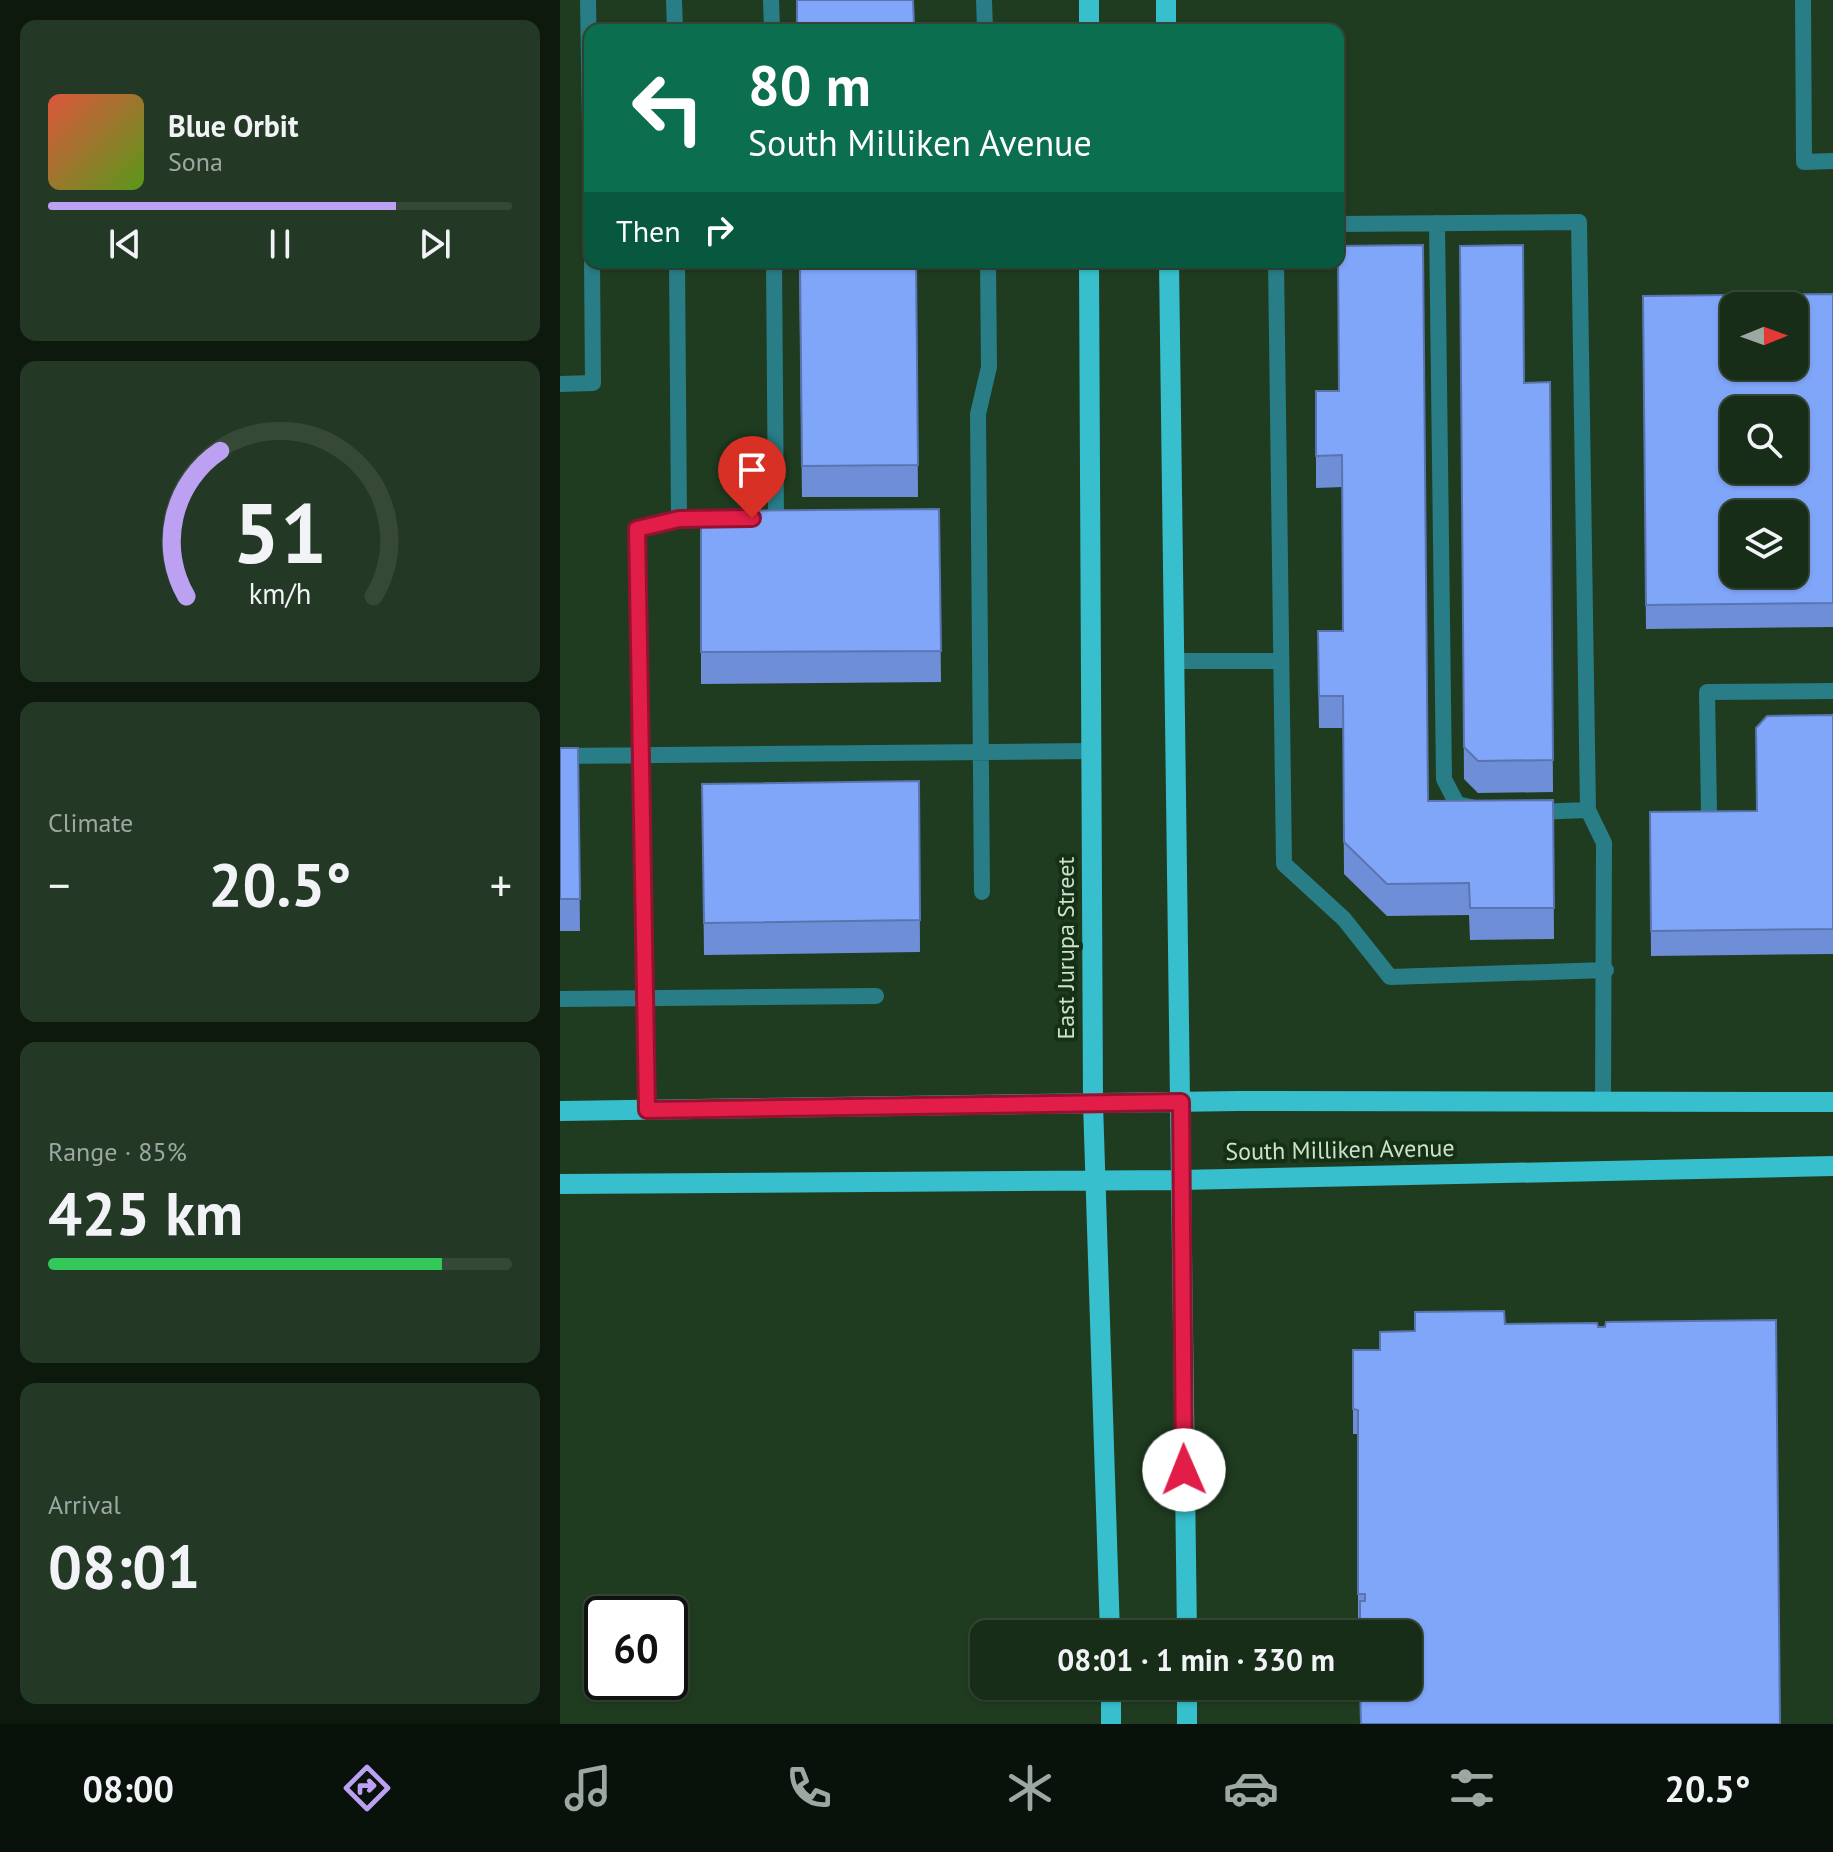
<!DOCTYPE html>
<html lang="en">
<head>
<meta charset="utf-8">
<style>
	:root { --surface:#172d18; --page:#243925; --text:#f1f3f6; --muted:#9ea8a2; --line:#364937; --accent:#bca0f2 }
	body { margin:0; font-family:"PT Sans",sans-serif; background:var(--page); color:var(--text); height:100vh; display:flex; flex-direction:column; font-size:30px; white-space:nowrap }
	* { box-sizing:border-box; margin:0 }
	p { font-size:26px; color:var(--muted) }
	.icon { flex:none; width:44px; height:44px; fill:none; stroke:currentColor; stroke-width:2; stroke-linecap:round; stroke-linejoin:round }
	.map { position:relative; flex:1; overflow:hidden }
	.panel { display:flex; flex-direction:column; gap:20px; padding:20px; background:#0d190d; width:560px }
	.panel>* { flex:none }
	.hud { position:absolute; left:24px; top:24px; width:760px; height:244px; border-radius:16px; box-shadow:0 2px 6px #0004,0 0 0 2px var(--line); background:#0b6e4f; color:#fff; overflow:hidden }
	.needle { width:52px; rotate:89deg }
	.controls { position:absolute; left:1160px; top:292px; display:grid; gap:16px }
	.controls a { display:grid; place-items:center; width:88px; height:88px; border-radius:16px; background:var(--surface); box-shadow:0 2px 6px #0004,0 0 0 2px var(--line); font-size:40px }
	.speed { position:absolute; left:24px; top:1596px; display:flex; gap:16px; font-size:40px; font-weight:700; text-align:center }
	.speed>* { display:grid; place-content:center; width:104px; height:104px; border-radius:50%; background:var(--surface); box-shadow:0 2px 6px #0004,0 0 0 2px var(--line); line-height:1 }
	.speed .limit { border:4px solid #111; border-radius:12px; background:#fff; color:#111 }
	.pin { position:absolute; display:grid; place-items:center; width:68px; height:68px; color:#fff; margin:-82px -34px; border-radius:50% 50% 50% 0; rotate:-45deg; box-shadow:0 0 8px #0007 }
	.pin .icon { rotate:45deg }
	.me { position:absolute; width:88px; margin:-44px; rotate:359deg; stroke-linejoin:round; filter:drop-shadow(0 0 6px #0008) }
	.turn { display:flex; align-items:center; gap:28px; height:168px; padding:0 32px; font-size:36px }
	.turn .icon { width:104px; height:104px; stroke-width:2.5 }
	.turn b { display:block; font-size:56px; line-height:68px }
	.then { display:flex; align-items:center; height:76px; padding:0 32px; background:#0003; gap:16px; font-size:30px }
	.big { font-size:60px; font-weight:600; line-height:1.1 }
	.panel .tile { flex:1; display:flex; flex-direction:column; justify-content:center; gap:12px; min-width:0; padding:0 28px; border-radius:16px; background:var(--page) }
	.panel .dial { align-items:center; gap:0 }
	.dial svg { height:208px; overflow:visible; fill:none; stroke:var(--line); stroke-width:7; stroke-linecap:round; text-anchor:middle }
	.dial text { fill:var(--text); stroke:none }
	.song { display:flex; align-items:center; gap:24px }
	.cover { width:96px; height:96px; border-radius:12px; background:linear-gradient(135deg,hsl(10 70% 55%),hsl(90 70% 35%)) }
	.played { height:8px; border-radius:4px; background:linear-gradient(90deg,var(--accent) 75%,var(--line) 75%) }
	.keys { display:flex; justify-content:space-around; direction:ltr }
	.heat { display:flex; justify-content:space-between; align-items:center; font-size:44px; direction:ltr }
	.charge { height:12px; border-radius:6px; background:linear-gradient(90deg,#34c759 85%,var(--line) 0) }
	.trip { position:absolute; left:410px; top:1620px; width:452px; height:80px; border-radius:16px; background:var(--surface); box-shadow:0 2px 6px #0004,0 0 0 2px var(--line); font-weight:600; line-height:80px; text-align:center }
	.menu { display:flex; height:128px; justify-content:space-around; align-items:center; background:#09120a; color:var(--muted) }
	.menu .icon { width:56px; height:56px }
	.menu .current { color:var(--accent) }
	.menu b { font-size:36px; color:var(--text) }
	main { display:flex; flex:1; min-height:0 }
	.map>svg:first-child { display:block }
	.lines { fill:none; stroke-linecap:round; stroke-linejoin:round }
	.service { stroke:#287d86; stroke-width:16 }
	.primary { stroke:#37bfcd; stroke-width:20 }
	.wall { fill:#6e8fd7 }
	.building { fill:#80a6fa; stroke:#5a74af; stroke-width:2; fill-rule:evenodd }
	.route-casing { stroke:#92132f; stroke-width:20 }
	.route { stroke:#e11d48; stroke-width:14 }
	.labels { text-anchor:middle; stroke-width:8; stroke-linejoin:round; paint-order:stroke }
	.street-label { font-size:24px; fill:#cfe0cf; stroke:#143116 }
</style>
</head>
<body>
<main>
<section class="panel">
<div class="tile">
<div class="song"><i class="cover"></i><div><b>Blue Orbit</b><p>Sona</p></div></div>
<div class="played"></div>
<div class="keys"><svg class="icon" aria-label="previous" viewBox="0 0 24 24"><path d="M18 5L8 12l10 7zM5 5v14"/></svg><svg class="icon" aria-label="pause" viewBox="0 0 24 24"><path d="M8 5v14M16 5v14"/></svg><svg class="icon" aria-label="next" viewBox="0 0 24 24"><path d="M6 5l10 7-10 7zM19 5v14"/></svg></div>
</div>
<div class="tile dial"><svg viewBox="0 0 100 80">
<path d="M14 69A42 42 0 1 1 86 69"/>
<path d="M14 69A42 42 0 0 1 27 13" stroke="#bca0f2"/>
<text x="50" y="56" font-size="32" font-weight="700">51</text>
<text x="50" y="72" font-size="11">km/h</text>
</svg></div>
<div class="tile"><p>Climate</p>
<div class="heat"><a>−</a><b class="big">20.5°</b><a>+</a></div>
</div>
<div class="tile"><p>Range · 85%</p><b class="big">425 km</b><div class="charge"></div></div>
<div class="tile"><p>Arrival</p><b class="big">08:01</b></div>
</section>
<div class="map">
<svg width="1273" height="1724" viewBox="0 0 1273 1724">
	<rect width="100%" height="100%" fill="#1f3c20"/>
	<g class="lines">
		<!-- service -->
		<path class="service" d="M28,0l2,130
			M114,0l1,30
			M211,0l1,30
			M424,0l1,30
			M1243,0l1,162 29,-1
			M877,223l7,556 13,25 18,4
			M778,224l241,-2 9,588 16,33 -1,258
			M117,262l2,257
			M716,262l8,602 60,55 46,58 216,-7
			M0,384l33,-1 -1,-121
			M204,518l12,-1 -2,-255
			M617,661h104
			M0,756l531,-5
			M974,812l54,-2
			M1149,812l-2,-120 126,-1
			M422,892l-4,-478 11,-47 -1,-105
			M0,999l316,-3
			M87,1110l-10,-581 42,-10h42"/>
		<!-- primary -->
		<path class="primary" d="M606,0v30
			M529,30v-30
			M529,262l4,841 17,531
			M609,262l18,1372
			M0,1111l679,-10 594,1
			M0,1184l621,-4 652,-14
			M551,1686v38
			M627,1686v38"/>
	</g>
	<!-- wall -->
	<path class="wall" d="M353,0l1,30h-117z
		M900,246l64,137 26,-1 3,410 -75,1 -14,-14z
		M239,262h117l2,235h-116z
		M1273,294v333l-187,2 -3,-333z
		M756,391h23l89,410 125,-1 1,139 -84,1 -1,-25 -82,1 -43,-42 -1,-146h-24l-1,-65 25,-32 -1,-144 -26,1z
		M379,509l2,173 -240,2v-173z
		M1273,715v239l-182,2 -1,-144 106,-1z
		M0,748h18l2,183h-20z
		M359,781l1,171 -216,3 -2,-171z
		M1216,1320l-416,299h-2v-185h-5v-84h27l35,-19 90,-7 93,3z"/>
	<!-- building -->
	<path class="building" d="M237,0h116l1,24 -44,1v5h-73z
		M863,245l5,556 125,-1 1,108h-84l-1,-25 -82,1 -43,-42 -1,-146h-24l-1,-65h25l-1,-176 -26,1v-65h23l-1,-145z
		M963,245l1,138 26,-1 3,378 -75,1 -14,-14 -4,-501z
		M240,262h116l2,203 -116,1z
		M1273,294v309l-187,2 -3,-309zM1174,306h60v60h-60zM1174,410h60v60h-60zM1174,514h60v60h-60z
		M379,509l2,142 -240,1v-141z
		M1273,715v214l-182,2 -1,-119 107,-1 -1,-83 11,-12z
		M0,748h18l2,151h-20z
		M359,781l1,139 -216,3 -2,-139z
		M944,1311l1,13 92,-1 1,4h7l1,-5 170,-2 4,404h-419l-1,-38h48v-52h-48v-33h5v-7h-7v-184l-5,-1v-59h27v-18l35,-1v-19z"/>
	<g class="lines">
		<!-- route casing -->
		<g class="route-casing">
			<path id="route" d="M192,518l-73,1 -42,10 10,581 534,-8 3,368"/>
		</g>
		<!-- route -->
		<use href="#route" class="route"/>
	</g>
	<g class="labels">
		<!-- street labels -->
		<g class="street-label">
			<text transform="translate(506 948) rotate(-90)" y="8">East Jurupa Street</text>
			<text transform="translate(780 1150) rotate(-1)" y="8">South Milliken Avenue</text>
		</g>
	</g>
</svg>
<div class="controls">
<a><svg class="needle" viewBox="-14 -14 28 28"><path d="M0-13l5 13h-10z" fill="#e53935"/><path d="M0 13l5-13h-10z" fill="#9ea8a2"/></svg></a>
<a><svg class="icon" aria-label="search" viewBox="0 0 24 24"><circle cx="10" cy="10" r="6"/><path d="M15 15l6 6"/></svg></a>
<a><svg class="icon" aria-label="layers" viewBox="0 0 24 24"><path d="M12 4l9 5-9 5-9-5zM3 14l9 5 9-5"/></svg></a>
</div>
<div class="speed"><div class="limit">60</div></div>
<div class="pin" style="left:192px;top:518px;background:#d93025"><svg class="icon" aria-label="arrive" viewBox="0 0 24 24"><path d="M6 21V4h12l-3 4 3 4H6"/></svg></div>
<svg class="me" style="left:624px;top:1470px" viewBox="-20 -20 40 40"><circle r="19" fill="#fff"/><path d="M0-13L10 11 0 6-10 11z" fill="#e11d48"/></svg>
<div class="trip">08:01 · 1 min · 330 m</div>
<div class="hud">
<div class="turn"><svg class="icon" aria-label="left" viewBox="0 0 24 24"><path d="M17 20v-9H6M10 6l-5 5 5 5"/></svg><div><b>80 m</b>South Milliken Avenue</div></div>
<div class="then">Then<svg class="icon" aria-label="right" viewBox="0 0 24 24"><path d="M7 20v-9h11M14 6l5 5-5 5"/></svg></div>
</div>
</div>
</main>
<nav class="menu">
<b>08:00</b>
<svg class="icon current" aria-label="directions" viewBox="0 0 24 24"><path d="M12 3l9 9-9 9-9-9zM9 14v-3h6M13 9l2 2-2 2"/></svg>
<svg class="icon" aria-label="music" viewBox="0 0 24 24"><path d="M9 18V5l10-2v13"/><circle cx="6" cy="18" r="3"/><circle cx="16" cy="16" r="3"/></svg>
<svg class="icon" aria-label="phone" viewBox="0 0 24 24"><path d="M5 4h4l2 5-3 2q2 4 5 5l2-3 5 2v4C11 20 4 13 5 4z"/></svg>
<svg class="icon" aria-label="climate" viewBox="0 0 24 24"><path d="M12 3v18M4 7l16 10M4 17L20 7"/></svg>
<svg class="icon" aria-label="car" viewBox="0 0 24 24"><path d="M5 17H2v-5l4-1 3-4h7l3 4 3 1v5h-3M9 17h6M6 11h13"/><circle cx="7" cy="17" r="2"/><circle cx="17" cy="17" r="2"/></svg>
<svg class="icon" aria-label="filters" viewBox="0 0 24 24"><path d="M4 7h16M4 17h16"/><circle cx="9" cy="7" r="2"/><circle cx="15" cy="17" r="2"/></svg>
<b>20.5°</b>
</nav>
</body>
</html>
